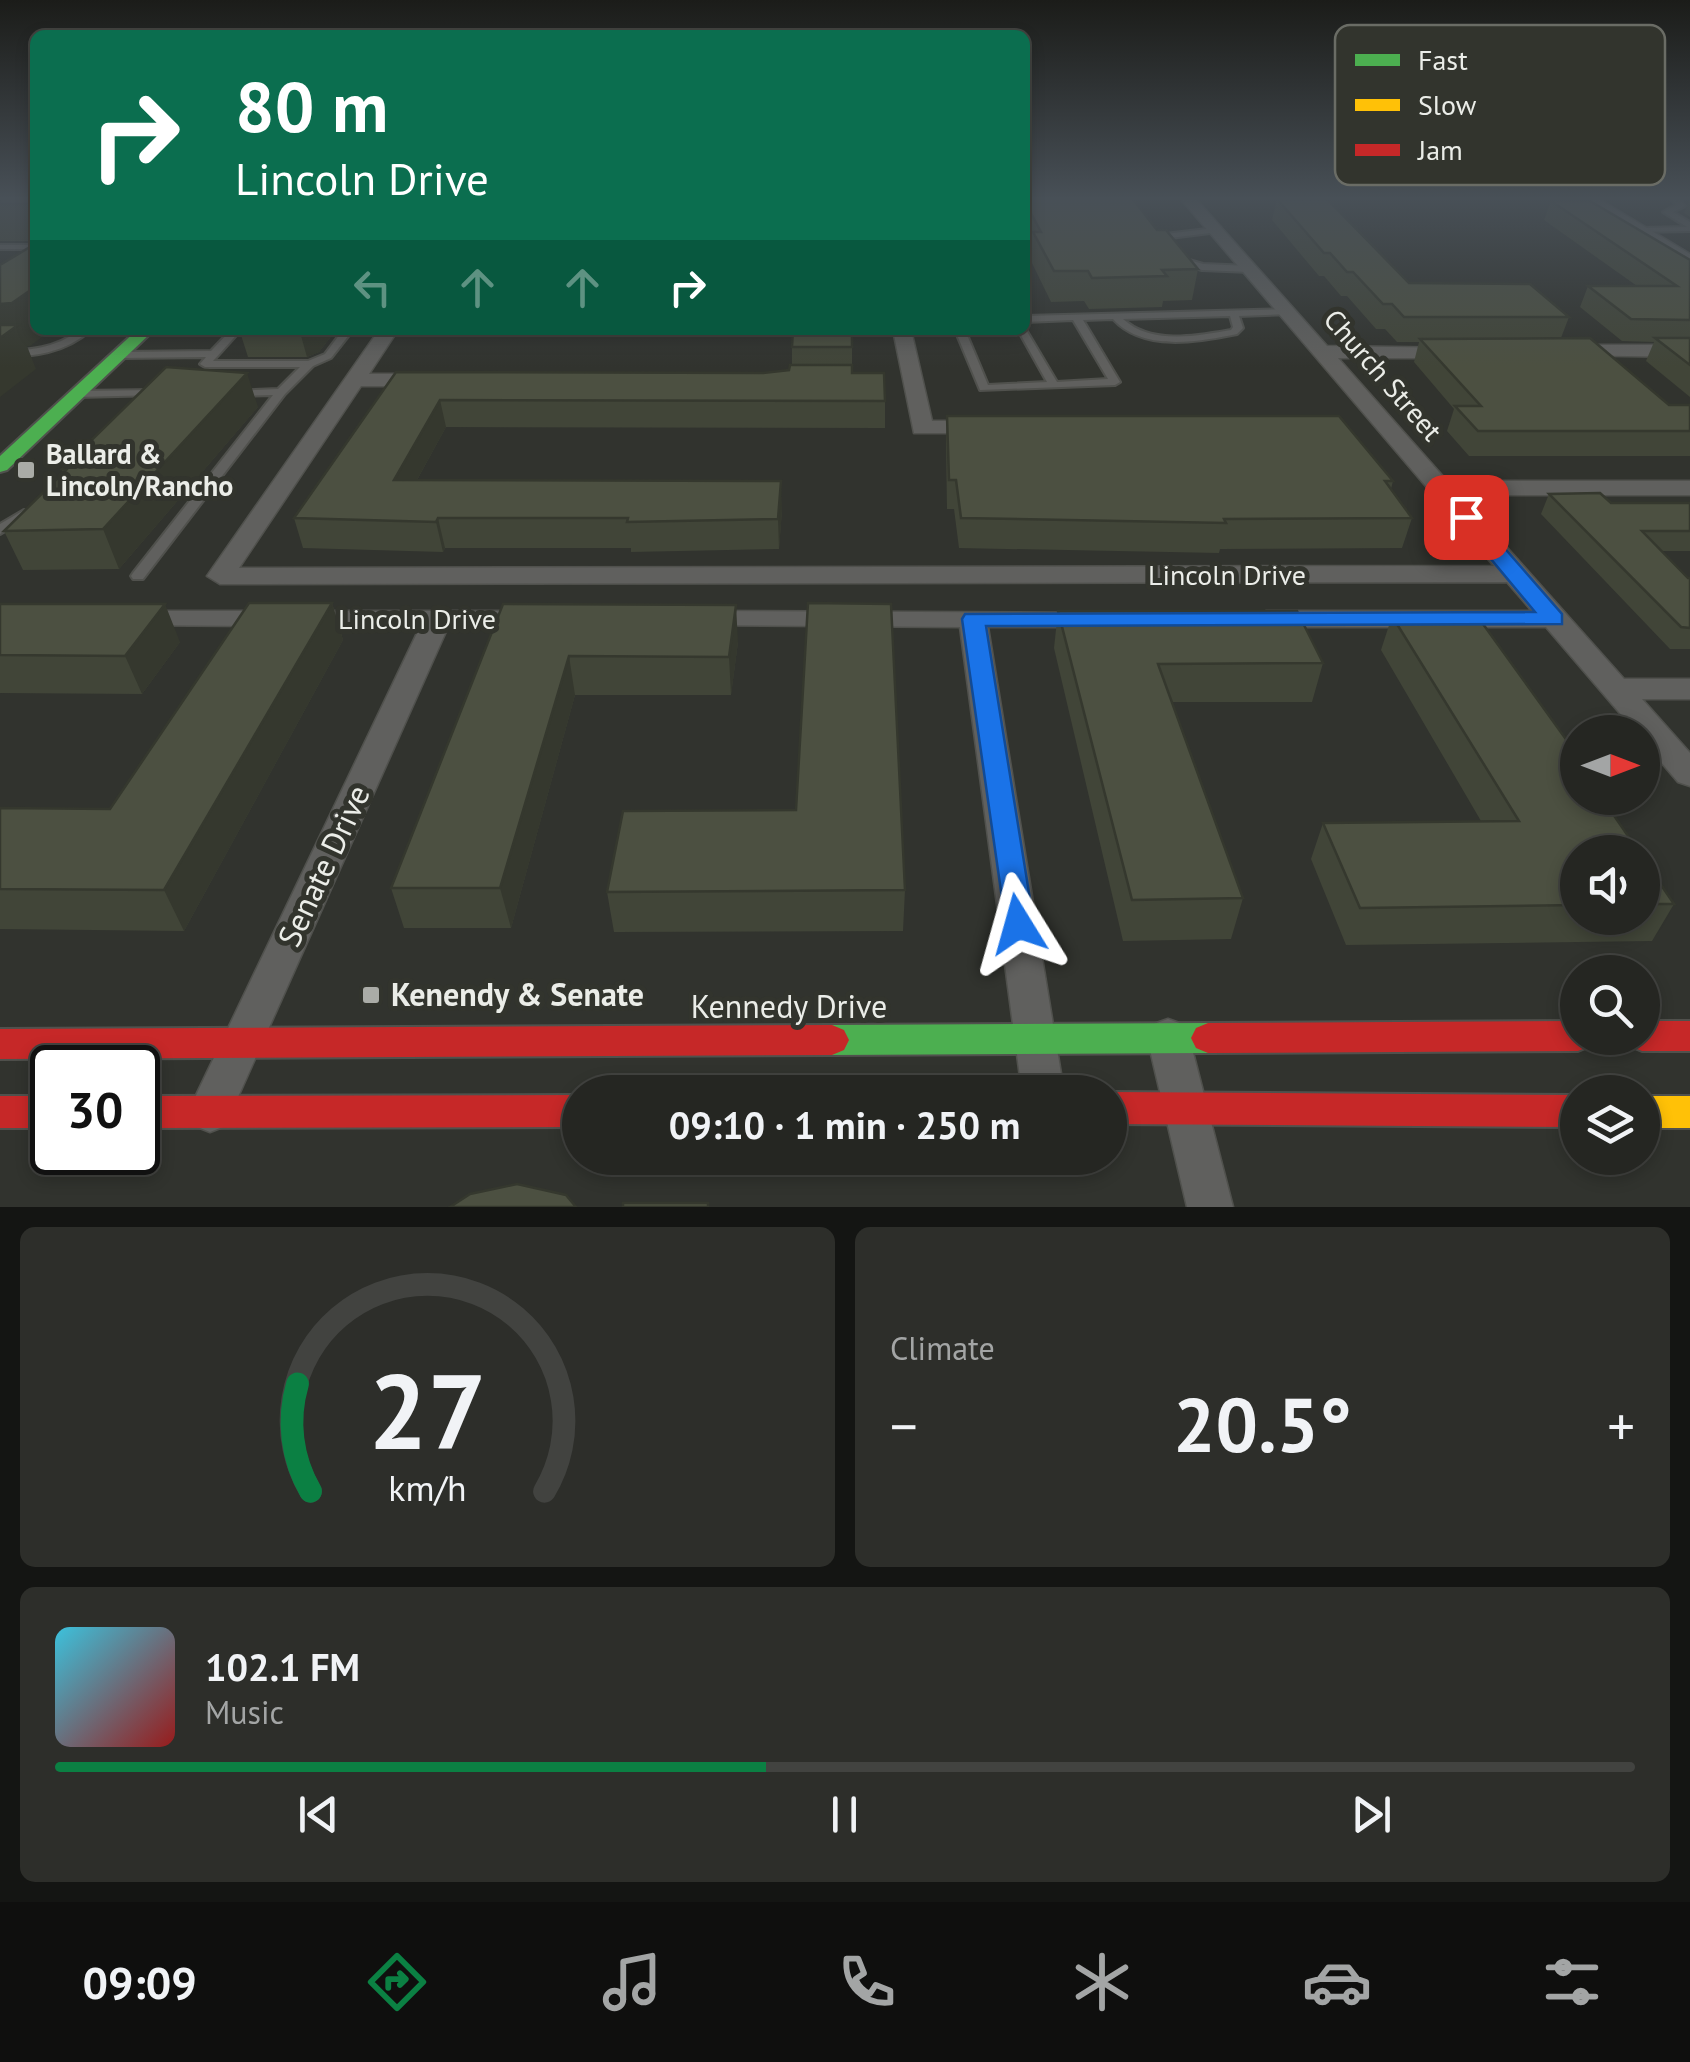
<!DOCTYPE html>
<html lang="en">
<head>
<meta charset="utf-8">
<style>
	:root { --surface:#252622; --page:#2d2e2a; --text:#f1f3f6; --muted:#a3a5a5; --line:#424340; --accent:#0b8043 }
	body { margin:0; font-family:"PT Sans",sans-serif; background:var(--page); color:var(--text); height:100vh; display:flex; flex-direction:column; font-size:38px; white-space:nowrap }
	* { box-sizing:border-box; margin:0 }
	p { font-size:32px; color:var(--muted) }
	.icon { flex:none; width:55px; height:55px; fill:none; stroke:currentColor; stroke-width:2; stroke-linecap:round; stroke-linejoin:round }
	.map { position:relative; height:1207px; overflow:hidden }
	.details { display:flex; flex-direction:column; gap:20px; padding:20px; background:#141513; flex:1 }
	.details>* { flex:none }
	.hud { position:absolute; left:30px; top:30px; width:1000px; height:305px; border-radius:15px; box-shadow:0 5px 15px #0003,0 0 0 2px var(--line); background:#0b6e4f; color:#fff; overflow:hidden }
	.needle { width:65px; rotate:90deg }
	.controls { position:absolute; left:1560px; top:715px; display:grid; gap:20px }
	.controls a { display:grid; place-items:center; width:100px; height:100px; border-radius:50%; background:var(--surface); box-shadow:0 5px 15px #0003,0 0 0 2px var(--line); font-size:50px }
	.speed { position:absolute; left:30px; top:1045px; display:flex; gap:20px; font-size:50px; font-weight:700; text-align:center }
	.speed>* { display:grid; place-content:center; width:130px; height:130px; border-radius:50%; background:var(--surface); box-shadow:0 5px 15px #0003,0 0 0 2px var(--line); line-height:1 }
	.speed .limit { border:5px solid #111; border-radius:15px; background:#fff; color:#111 }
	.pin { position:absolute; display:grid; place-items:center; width:85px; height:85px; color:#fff; margin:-42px; border-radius:20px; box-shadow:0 5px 15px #0006 }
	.me { position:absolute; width:110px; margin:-55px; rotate:352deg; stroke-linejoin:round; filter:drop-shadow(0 0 8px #0008) }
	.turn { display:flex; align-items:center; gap:35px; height:210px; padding:0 40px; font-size:45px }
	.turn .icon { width:130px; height:130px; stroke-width:2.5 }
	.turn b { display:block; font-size:70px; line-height:85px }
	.lanes { display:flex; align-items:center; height:95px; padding:0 40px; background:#0003; justify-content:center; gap:50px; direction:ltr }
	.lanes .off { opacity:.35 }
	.big { font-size:75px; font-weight:600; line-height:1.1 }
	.details .card { flex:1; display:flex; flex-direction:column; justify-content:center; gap:15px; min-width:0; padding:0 35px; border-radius:15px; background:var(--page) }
	.details .dial { align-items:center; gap:0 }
	.dial svg { height:260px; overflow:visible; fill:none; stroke:var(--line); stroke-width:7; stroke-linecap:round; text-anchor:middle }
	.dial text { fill:var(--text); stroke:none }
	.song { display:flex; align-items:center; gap:30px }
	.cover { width:120px; height:120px; border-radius:15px; background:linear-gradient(135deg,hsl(190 70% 55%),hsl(0 70% 35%)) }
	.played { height:10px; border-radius:5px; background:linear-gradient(90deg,var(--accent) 45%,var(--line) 45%) }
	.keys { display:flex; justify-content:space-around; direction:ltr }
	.heat { display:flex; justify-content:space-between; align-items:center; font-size:55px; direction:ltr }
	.details .tiles { flex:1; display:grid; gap:20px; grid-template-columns:1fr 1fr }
	.card:last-child { grid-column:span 2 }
	.trip { position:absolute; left:562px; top:1075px; width:565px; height:100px; border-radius:50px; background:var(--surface); box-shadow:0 5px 15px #0003,0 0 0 2px var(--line); font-weight:600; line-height:100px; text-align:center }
	.dock { display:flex; height:160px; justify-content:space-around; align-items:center; background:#0f0f0e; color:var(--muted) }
	.dock .icon { width:70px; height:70px }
	.dock .selected { color:var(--accent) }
	.dock b { font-size:45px; color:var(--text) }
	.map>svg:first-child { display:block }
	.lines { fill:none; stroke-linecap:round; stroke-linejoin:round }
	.lane-casing { stroke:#50514d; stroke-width:4 }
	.street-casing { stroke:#50514d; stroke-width:3 }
	.fast-casing { stroke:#50514d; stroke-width:4 }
	.slow-casing { stroke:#50514d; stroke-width:4 }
	.jam-casing { stroke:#50514d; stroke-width:4 }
	.lane { fill:#60605e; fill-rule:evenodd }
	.street { fill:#60605e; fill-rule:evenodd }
	.fast { fill:#4caf50; fill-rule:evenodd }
	.slow { fill:#ffc107; fill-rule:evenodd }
	.jam { fill:#c62828; fill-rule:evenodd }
	.wall { fill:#414538 }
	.shaded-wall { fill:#35382e }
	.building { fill:#4c5041; stroke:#35382e; stroke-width:2.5 }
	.route { fill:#1a73e8; stroke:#114b97; stroke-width:2.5 }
	.poi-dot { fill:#aaaca7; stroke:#32342d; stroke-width:4 }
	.labels { text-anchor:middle; stroke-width:10; stroke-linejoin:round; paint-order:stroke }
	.street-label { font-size:28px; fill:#ebede8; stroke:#32342d }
	.poi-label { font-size:28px; font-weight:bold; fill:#ebede8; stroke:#32342d; text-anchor:start }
	.near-street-label { font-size:32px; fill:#ebede8; stroke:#32342d }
	.near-poi-label { font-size:32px; font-weight:bold; fill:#ebede8; stroke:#32342d; text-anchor:start }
	.key { fill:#32342d; stroke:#6a6c65; stroke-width:2.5 }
	.key-label { font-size:28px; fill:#ebede8 }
</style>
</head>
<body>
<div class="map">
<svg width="1690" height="1207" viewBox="0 0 1690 1207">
	<rect width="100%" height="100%" fill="#31332e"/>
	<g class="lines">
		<!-- lane casing -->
		<g class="lane-casing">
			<path id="lane" d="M1670,198h8l7,8 -12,6 17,10v9l-54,1 -1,-2 4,-2 48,-1 -24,-15 13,-7z
				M1215,228h3v4l-56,7 2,3 -4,2 -7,-7 4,-2z
				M0,245h35v4h-35z
				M1179,257l24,7 47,2 4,3 -4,3 -48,-2 -26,-8v-4z
				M1288,309l3,1v4l-52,2 4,12 -6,6c-39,8 -94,18 -124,-15l-30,1 37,62 -5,3 -135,5 -25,-60h10l23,55 59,-3 -29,-52h7v-2l32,54 51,-3 -35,-59 -48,2v-6zM1230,316l3,11 -2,3c-34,6 -80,15 -108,-11z
				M80,330h11c-26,23 -58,27 -91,27v-6c30,0 55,-3 80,-21z
				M231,330h10l-28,31h95l17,-7 18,-24h10l-22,28 -18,8 -28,28 -142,185h-10l-2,-3 2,-3 140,-178 -36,1 -5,-3 1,-2 45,-2 22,-22h-95l-5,-3 6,-7 -86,1 -5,-3 5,-3 91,-1z
				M155,390l4,1v4l-82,2 -5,-3 5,-3z
				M24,510l6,4 -2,3 -28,17v-10z"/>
		</g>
		<!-- street casing -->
		<g class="street-casing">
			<path id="street" d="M1180,198h15l132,148 132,2v8l-7,2h-114l109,123h243v14h-230l164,184h66v20h-48l48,54v33l-12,-4 -36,-42v-8h-6l-90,-105h-280l-14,-8 14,-8h266l-25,-29 -1287,2 -13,-8 172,-246h19l-29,44h59l10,6 -10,6h-67l-122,182 1255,-2z
				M1580,198h17l93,56v12z
				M893,330h18l21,91h48l8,2v10h-74z
				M1570,345h120v12l-127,-2 -3,-4z
				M136,611h397l14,8 -14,8h-85l-223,499 -15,6 -15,-6 -7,-14 232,-485 -294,-2 -4,-6z
				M701,611l402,2 4,6 -4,6 -10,2h-105l76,465h-42l-62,-465 -269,-2 -4,-6 4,-6z
				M1168,1019l14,5 7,13 44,170h-46l-40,-170 7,-13z"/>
		</g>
		<!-- fast casing -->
		<g class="fast-casing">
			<path id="fast" d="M137,330h17l-147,140 -7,2v-16z
				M1208,1023l12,5 5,10 -5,10 -12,5 -376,2 -12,-5 -5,-10 5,-10 12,-5z"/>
		</g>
		<!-- slow casing -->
		<g class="slow-casing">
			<path id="slow" d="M1642,1096h48v32h-48z"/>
		</g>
		<!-- jam casing -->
		<g class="jam-casing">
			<path id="jam" d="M1578,1021v17h16l-4,8 -12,5 -370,2 -12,-5 -5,-10 5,-10 12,-5z
				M1642,1021h48v30h-48l-12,-5 -4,-8h16z
				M832,1025l12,5 5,10 -5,10 -12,5 -832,4v-30z
				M1108,1092h2l468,3v32l-468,-3z
				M580,1095v32l-442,1v-32z
				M0,1096h52v32h-52z"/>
		</g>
		<!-- lane -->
		<use href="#lane" class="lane"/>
		<!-- street -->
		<use href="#street" class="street"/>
		<!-- fast -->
		<use href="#fast" class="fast"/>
		<!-- slow -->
		<use href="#slow" class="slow"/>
		<!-- jam -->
		<use href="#jam" class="jam"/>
	</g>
	<!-- wall -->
	<path class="wall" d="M0,198h35v43h-35z
		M1025,198l132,32 41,39 -6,31 -29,1 -1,6 -73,2 -5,-8 -33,1 -20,-41 1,-14 -7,-13z
		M1277,199l132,84 160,34 -8,21 108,67h21v51h-221l-22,-25 7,-22 -40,-47 5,-20h-22l-12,-13h-9l-29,-33h-6l-17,-20h-5l-47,-56z
		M1690,199v18l-6,-4z
		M1551,201l139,59v137l-44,-36 8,-19 -32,-1 -42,-34 8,-21h49l-93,-66z
		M336,330l-17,22 -12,5h-59l-8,-25z
		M852,330v43l33,28v27l-439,-1 -29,53 365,30 -3,39 -148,3v-4h-186l-2,4 -140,-4 -9,-30 102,-146 367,1 26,-3 3,-5v-18z
		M258,407l-139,162 -96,1 -19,-39 59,-58 -1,-4z
		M947,416l446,65 -2,8 21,29 -10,30 -182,1 -1,4 -260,-5 -5,-39h-7l-1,-66z
		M1549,494l62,9h79v48h-28l26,27h2v71h-20l-129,-135z
		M332,603l11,37 -159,291 -184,-2v-121l110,1z
		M0,604l180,38 -38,52 -142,-1z
		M503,604l235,38 -7,53h-156l-64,233h-107l-13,-40z
		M1058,611l265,52 -11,39h-140l71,196 -12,41 -108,2 -69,-293z
		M1392,616l186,236v66h64v-61l32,47 -22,37 -306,4 -35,-86 12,-36 158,-2 -100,-171z
		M905,890l-2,41 -289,1 -7,-40z"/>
	<!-- shaded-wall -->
	<path class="shaded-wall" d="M35,287v43h16l-21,16h-3l9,23 -36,28v-93z
		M305,330h31l-17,22 -12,5 -7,-25z
		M247,373l11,34 -139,162 -16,-40z
		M440,400l6,27 -45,82 -7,-29z
		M781,481l1,29 -3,39 -1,-30z
		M438,518l7,30 -2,4 -7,-30z
		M332,603l11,37 -159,291 -20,-41z
		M165,604l15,38 -38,52 -17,-38z
		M736,605l2,37 -7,53 -2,-38z
		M569,656l6,39 -64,233 -11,-40z"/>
	<!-- building -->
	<path class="building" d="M0,198h35v6h-35z
		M1025,198h107l25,32h9l32,39 -36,1 5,6 -75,2 -4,-7h-34l-21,-39h8l-16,-30z
		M1277,199h50l82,84 121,1 39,33h-165l-12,-13h-9l-30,-32h-6l-17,-19h-6z
		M1551,201h39l100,59v60l-59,-1 -43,-33h89z
		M35,244v43l-23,16 -12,1v-39z
		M0,325h18l-18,13z
		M241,330h64l-5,2h-60z
		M793,330h59v17h-60z
		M1590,338l79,67h21v26h-212l-23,-25h26l-61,-67z
		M1655,338h35v27z
		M790,365h62v8h32l1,28 -445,-1 -46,80 387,1 -3,38 -151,3 1,-4h-190l-2,4 -142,-4 102,-146 367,1 26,-3z
		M166,367l81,6 -144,156 -99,2 63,-62h-5z
		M947,416h392l54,65h-8l27,37 -188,1 2,4 -265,-5 -5,-38h-7z
		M1600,493l11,10h79v28h-48l46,47h2v50l-9,-1 -132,-133z
		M249,603h83l-168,287 -164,-1v-81l110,1z
		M808,603l83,1 14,286 -298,2 16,-81 173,-1z
		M0,604h165l-40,52 -125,-1z
		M503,604l233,1 -7,52 -160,-1 -69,232h-109z
		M1058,611h239l26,52 -165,1 85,234 -111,2z
		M1392,616l86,1 100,139v42h24l37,54h-61v53l-218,3 -37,-85 196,-2z
		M1642,857l32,47h-32z
		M517,1184l49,11 10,12h-126l20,-13z
		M623,1203h85v4h-85z"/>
	<!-- sky -->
	<linearGradient id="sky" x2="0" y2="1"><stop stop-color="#1b1c19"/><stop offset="0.54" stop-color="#485057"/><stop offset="1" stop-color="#485057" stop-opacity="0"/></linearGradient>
	<rect width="1690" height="367" fill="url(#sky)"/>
	<!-- route -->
	<path class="route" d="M1466,511l8,2 88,101v10l-576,2 48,298 -5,9 -11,3 -11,-3 -45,-314 3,-5 570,-2 -79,-95z"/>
	<!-- markers -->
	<g class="poi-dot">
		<rect x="16" y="460" width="20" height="20" rx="5"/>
		<rect x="361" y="985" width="20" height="20" rx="5"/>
	</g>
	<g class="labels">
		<!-- street labels -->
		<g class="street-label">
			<text transform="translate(1383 375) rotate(49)" y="10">Church Street</text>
			<text x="1227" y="585">Lincoln Drive</text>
			<text x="417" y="629">Lincoln Drive</text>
		</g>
		<!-- poi labels -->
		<g class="poi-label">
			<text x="46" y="464">Ballard &amp;<tspan x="46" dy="32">Lincoln/Rancho</tspan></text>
		</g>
		<!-- near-street labels -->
		<g class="near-street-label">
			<text transform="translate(324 866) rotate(-65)" y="11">Senate Drive</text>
			<text x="789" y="1018">Kennedy Drive</text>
		</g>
		<!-- near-poi labels -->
		<g class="near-poi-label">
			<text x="391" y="1006">Kenendy &amp; Senate</text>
		</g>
	</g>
	<!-- legend -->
	<rect x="1335" y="25" width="330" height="160" rx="15" class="key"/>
	<rect x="1355" y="54" width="45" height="12" fill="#4caf50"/>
	<rect x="1355" y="99" width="45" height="12" fill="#ffc107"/>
	<rect x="1355" y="144" width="45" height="12" fill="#c62828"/>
	<g class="key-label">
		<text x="1418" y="70">Fast</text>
		<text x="1418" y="115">Slow</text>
		<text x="1418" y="160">Jam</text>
	</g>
</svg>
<div class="controls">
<a><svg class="needle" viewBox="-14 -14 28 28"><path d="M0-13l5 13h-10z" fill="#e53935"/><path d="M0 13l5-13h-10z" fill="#a3a5a5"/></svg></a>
<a><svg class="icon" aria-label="sound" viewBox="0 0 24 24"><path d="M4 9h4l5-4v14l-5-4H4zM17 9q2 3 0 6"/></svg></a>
<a><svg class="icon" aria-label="search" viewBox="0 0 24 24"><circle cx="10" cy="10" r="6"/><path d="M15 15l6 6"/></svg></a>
<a><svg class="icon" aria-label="layers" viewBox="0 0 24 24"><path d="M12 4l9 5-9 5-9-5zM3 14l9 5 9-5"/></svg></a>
</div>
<div class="speed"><div class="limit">30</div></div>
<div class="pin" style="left:1466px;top:517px;background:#d93025"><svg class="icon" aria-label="arrive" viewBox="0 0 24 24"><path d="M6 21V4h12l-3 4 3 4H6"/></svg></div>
<svg class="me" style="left:1018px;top:924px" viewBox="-20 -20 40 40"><path d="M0-17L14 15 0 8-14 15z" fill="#1a73e8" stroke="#fff" stroke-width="4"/></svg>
<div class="trip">09:10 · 1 min · 250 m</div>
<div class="hud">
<div class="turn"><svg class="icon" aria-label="right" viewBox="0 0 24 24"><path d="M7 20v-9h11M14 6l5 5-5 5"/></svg><div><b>80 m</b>Lincoln Drive</div></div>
<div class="lanes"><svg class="icon off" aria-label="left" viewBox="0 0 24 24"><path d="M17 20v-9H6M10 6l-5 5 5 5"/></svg><svg class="icon off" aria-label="ahead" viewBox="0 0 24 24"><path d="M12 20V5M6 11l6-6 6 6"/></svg><svg class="icon off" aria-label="ahead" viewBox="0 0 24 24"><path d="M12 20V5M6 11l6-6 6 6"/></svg><svg class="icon" aria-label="right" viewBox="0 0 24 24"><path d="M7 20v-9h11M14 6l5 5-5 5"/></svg></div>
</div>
</div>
<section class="details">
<div class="tiles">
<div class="card dial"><svg viewBox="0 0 100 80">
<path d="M14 69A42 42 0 1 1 86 69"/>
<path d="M14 69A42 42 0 0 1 10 36" stroke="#0b8043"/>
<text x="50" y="56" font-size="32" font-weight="700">27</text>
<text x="50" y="72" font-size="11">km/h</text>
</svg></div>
<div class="card"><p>Climate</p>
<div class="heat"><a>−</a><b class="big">20.5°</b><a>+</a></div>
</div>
<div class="card">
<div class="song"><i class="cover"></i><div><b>102.1 FM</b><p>Music</p></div></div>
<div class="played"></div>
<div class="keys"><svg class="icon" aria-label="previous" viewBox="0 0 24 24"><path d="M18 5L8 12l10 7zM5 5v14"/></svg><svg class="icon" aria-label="pause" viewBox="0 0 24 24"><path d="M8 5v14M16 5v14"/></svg><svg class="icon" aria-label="next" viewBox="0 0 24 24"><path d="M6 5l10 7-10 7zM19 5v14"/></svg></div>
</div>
</div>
</section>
<nav class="dock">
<b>09:09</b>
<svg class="icon selected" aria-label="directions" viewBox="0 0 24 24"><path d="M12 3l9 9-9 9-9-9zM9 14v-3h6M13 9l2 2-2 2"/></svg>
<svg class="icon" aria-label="music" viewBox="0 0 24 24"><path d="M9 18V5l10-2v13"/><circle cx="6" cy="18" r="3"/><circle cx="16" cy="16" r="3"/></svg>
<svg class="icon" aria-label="phone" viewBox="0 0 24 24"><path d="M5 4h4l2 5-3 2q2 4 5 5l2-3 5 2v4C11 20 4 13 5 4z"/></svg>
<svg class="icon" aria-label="climate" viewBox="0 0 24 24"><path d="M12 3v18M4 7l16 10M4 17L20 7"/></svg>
<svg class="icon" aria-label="car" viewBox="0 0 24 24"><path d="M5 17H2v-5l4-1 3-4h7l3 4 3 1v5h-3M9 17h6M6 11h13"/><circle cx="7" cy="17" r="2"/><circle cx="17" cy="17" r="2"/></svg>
<svg class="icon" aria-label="filters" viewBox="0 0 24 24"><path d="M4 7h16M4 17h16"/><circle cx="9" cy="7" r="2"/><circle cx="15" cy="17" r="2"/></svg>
</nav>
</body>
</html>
